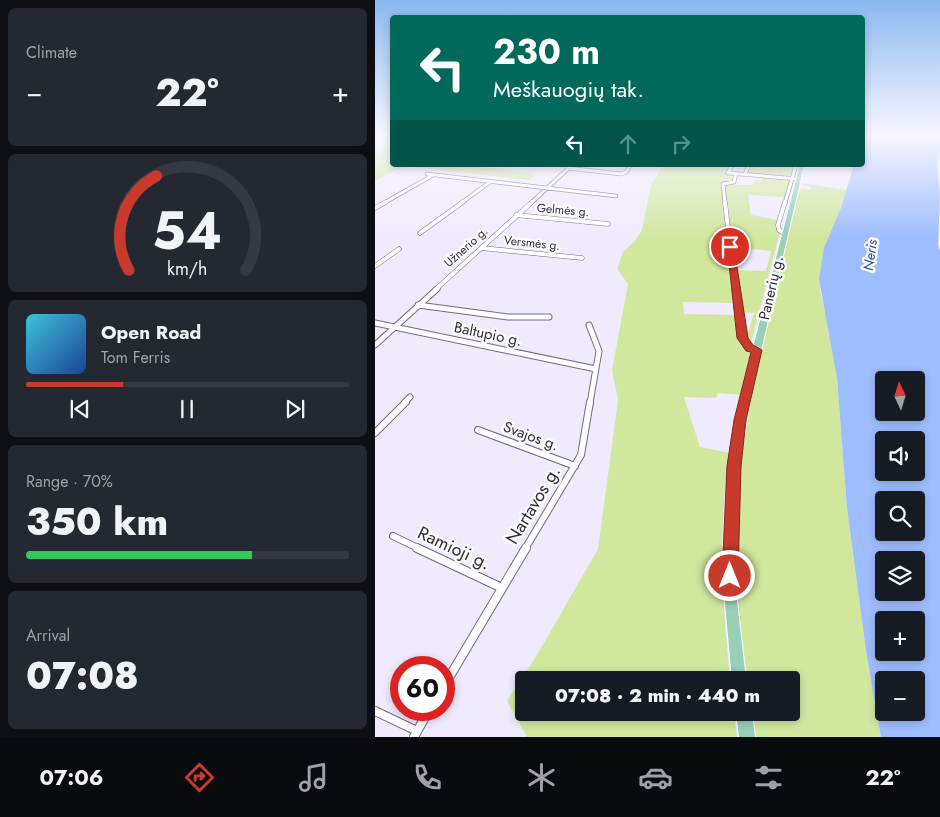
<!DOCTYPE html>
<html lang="en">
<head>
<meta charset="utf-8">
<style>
	:root { --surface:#171b24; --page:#242831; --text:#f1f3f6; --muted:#9ea1a6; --line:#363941; --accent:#c83b2c }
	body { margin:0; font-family:Jost,sans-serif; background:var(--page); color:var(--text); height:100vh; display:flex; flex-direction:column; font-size:19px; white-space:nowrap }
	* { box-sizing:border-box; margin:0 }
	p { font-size:16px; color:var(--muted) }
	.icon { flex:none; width:28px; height:28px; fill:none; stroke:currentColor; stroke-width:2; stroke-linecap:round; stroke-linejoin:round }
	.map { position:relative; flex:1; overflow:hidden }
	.side { display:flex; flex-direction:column; gap:8px; padding:8px; background:#0d0f14; width:375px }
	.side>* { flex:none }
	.hud { position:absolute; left:15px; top:15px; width:475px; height:152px; border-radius:5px; box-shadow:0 2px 8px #0003; background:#00695c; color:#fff; overflow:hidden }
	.needle { width:32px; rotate:356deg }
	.controls { position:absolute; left:500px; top:371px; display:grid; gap:10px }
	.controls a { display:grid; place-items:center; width:50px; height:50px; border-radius:5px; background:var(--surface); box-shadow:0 2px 8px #0003; font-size:25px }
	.speed { position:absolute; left:15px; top:656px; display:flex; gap:10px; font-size:25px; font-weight:700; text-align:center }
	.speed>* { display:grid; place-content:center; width:65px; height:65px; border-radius:50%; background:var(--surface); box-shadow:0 2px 8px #0003; line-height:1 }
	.speed .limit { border:8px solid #d22; background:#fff; color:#111 }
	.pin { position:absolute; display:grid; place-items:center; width:42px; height:42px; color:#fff; margin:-21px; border:2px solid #fff; border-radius:50%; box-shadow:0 1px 5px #0007 }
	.me { position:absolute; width:55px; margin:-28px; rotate:0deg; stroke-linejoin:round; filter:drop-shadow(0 0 4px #0008) }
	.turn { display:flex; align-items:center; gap:18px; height:105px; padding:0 20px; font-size:22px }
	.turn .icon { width:65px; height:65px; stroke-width:2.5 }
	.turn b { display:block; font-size:35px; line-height:42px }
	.lanes { display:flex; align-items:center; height:48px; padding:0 20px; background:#0003; justify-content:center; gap:25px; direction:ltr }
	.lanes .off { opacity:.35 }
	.big { font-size:38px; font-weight:800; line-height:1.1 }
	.side .card { flex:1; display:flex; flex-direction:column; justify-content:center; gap:8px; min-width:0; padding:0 18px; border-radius:8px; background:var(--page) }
	.side .dial { align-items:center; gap:0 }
	.dial svg { height:130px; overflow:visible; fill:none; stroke:var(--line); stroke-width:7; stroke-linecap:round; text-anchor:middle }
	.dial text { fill:var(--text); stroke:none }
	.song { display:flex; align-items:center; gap:15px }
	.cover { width:60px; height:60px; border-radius:8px; background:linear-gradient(135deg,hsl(190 70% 55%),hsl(220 70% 35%)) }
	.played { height:5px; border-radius:2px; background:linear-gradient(90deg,var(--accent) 30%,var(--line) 30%) }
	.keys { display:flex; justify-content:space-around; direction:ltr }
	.heat { display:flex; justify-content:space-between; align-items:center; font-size:28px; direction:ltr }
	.charge { height:8px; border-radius:4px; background:linear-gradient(90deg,#34c759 70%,var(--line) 0) }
	.trip { position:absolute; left:140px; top:671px; width:285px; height:50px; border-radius:5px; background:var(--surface); box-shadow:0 2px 8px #0003; font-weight:800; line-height:50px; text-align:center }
	.tabs { display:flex; height:80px; justify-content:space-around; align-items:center; background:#090b0e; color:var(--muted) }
	.tabs .icon { width:35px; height:35px }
	.tabs .selected { color:var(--accent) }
	.tabs b { font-size:22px; color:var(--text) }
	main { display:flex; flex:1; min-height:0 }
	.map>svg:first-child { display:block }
	.green { fill:#d1e79e }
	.water { fill:#9ebdfd; fill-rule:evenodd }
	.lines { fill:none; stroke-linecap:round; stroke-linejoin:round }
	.stream { stroke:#9ebdfd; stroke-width:1 }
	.street-far4-casing { stroke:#726886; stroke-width:4.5 }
	.street-far3-casing { stroke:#726886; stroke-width:5 }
	.street-far2-casing { stroke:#726886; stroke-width:7 }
	.street-far1-casing { stroke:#726886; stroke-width:8 }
	.street-casing { stroke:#726886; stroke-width:10 }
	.primary-casing { stroke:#fff; stroke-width:2 }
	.street-far4 { stroke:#fff; stroke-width:3 }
	.street-far3 { stroke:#fff; stroke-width:4 }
	.street-far2 { stroke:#fff; stroke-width:5 }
	.street-far1 { stroke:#fff; stroke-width:6 }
	.street { stroke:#fff; stroke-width:8 }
	.primary { fill:#97cfb7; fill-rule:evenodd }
	.route { fill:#c83b2c; stroke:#82261d }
	.labels { text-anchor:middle; stroke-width:5; stroke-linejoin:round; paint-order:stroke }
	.far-street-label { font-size:12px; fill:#302c39; stroke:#fbfbfb }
	.far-water-label { font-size:14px; font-style:italic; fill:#274ca6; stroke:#fbfbfb }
	.street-label { font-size:15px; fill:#302c39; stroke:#fbfbfb }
	.near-street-label { font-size:18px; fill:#302c39; stroke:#fbfbfb }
</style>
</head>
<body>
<main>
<section class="side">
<div class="card"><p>Climate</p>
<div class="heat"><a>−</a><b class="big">22°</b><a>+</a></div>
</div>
<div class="card dial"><svg viewBox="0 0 100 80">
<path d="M14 69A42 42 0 1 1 86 69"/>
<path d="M14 69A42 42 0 0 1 31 11" stroke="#c83b2c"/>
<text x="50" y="56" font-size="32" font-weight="700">54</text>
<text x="50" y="72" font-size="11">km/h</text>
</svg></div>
<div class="card">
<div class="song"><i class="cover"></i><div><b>Open Road</b><p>Tom Ferris</p></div></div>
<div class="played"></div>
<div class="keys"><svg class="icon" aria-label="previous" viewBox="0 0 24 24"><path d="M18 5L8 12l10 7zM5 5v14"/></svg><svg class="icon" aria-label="pause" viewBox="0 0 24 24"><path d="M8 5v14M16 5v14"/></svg><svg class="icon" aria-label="next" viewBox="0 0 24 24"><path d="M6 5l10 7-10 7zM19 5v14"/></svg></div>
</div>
<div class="card"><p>Range · 70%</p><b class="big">350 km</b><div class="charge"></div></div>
<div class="card"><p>Arrival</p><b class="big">07:08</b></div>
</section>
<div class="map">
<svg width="565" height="737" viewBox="0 0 565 737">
	<rect width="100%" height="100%" fill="#f0eaff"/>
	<!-- green -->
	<path class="green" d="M17,141l1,24h73l71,9 -9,6 -124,-14 -29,15v-34z
		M288,165h67l-3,7 7,2 -3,9h-10l12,120 -50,-1 1,12 51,1 6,31 12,6 -11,43 -24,-2 -2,5 -32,-1 16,50 30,6c-13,75 -7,152 0,227h-206v32l210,1 3,24h-210l-20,-36 30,-46 61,-106 20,-149 -6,-30 16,-86 -11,-15 6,-17 12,-11 7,-11 9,-45z
		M375,165h44l-3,12 -44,-3z
		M387,176l28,3 -5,18 -37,-2 3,20 28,5 -2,9 3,3 -30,115 -4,-6 8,-28 -14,-1 -5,-42 31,1 5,-20 -39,-4 -7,-62h26l6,-5 4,1z
		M426,183l46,7 -25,77 -2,24 10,37 7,50 10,130 19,143 15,86h-127l-3,-24 40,-1v-32h-44l-7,-53 -4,-65 4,-108 21,-103 34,-145 5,-17 11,1v-4l-9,-1z"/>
	<!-- water -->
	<path class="water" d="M495,135h70v16l-3,15 3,30 -2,49 2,6v486h-59l-15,-86 -19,-143 -10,-130 -18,-99 5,-31 17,-40 13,-43h9v-19zM509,380h32v32h-32zM509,440h32v32h-32zM509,500h32v32h-32zM509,560h32v32h-32zM509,620h32v32h-32zM509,680h32v32h-32z"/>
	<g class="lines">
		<!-- stream -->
		<path class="stream" d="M0,142l18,-5"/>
		<!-- street-far4 casing -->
		<g class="street-far4-casing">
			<path id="street-far4" d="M357,165l-4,8 70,6
				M193,168l53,6 5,-2 5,-7
				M52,174l189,22
				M370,174l4,-9
				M9,203l49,-28
				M86,203l29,-21
				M156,203l41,-38
				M350,203l-2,-19 11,-2 2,-9
				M410,203l11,-38"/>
		</g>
		<!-- street-far3 casing -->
		<g class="street-far3-casing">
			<path id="street-far3" d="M350,202l10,88
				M0,208l11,-6
				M141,215l92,9
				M45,233l43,-31
				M409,233l-5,-3 -1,-5 7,-23
				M106,248l101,10
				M0,266l24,-17
				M60,290l97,-88"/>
		</g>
		<!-- street-far2 casing -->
		<g class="street-far2-casing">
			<path id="street-far2" d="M360,289l8,49 6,10 8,2
				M43,305l90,12h41
				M0,323l221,46
				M214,325l10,26 -9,52
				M0,345l62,-56
				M29,403l6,-6"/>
		</g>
		<!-- street-far1 casing -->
		<g class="street-far1-casing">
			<path id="street-far1" d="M103,430l97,36
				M0,433l31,-31
				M18,536l27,13
				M150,549l56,-94 9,-53"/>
		</g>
		<!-- street casing -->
		<g class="street-casing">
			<path id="street" d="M42,548l85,40
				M69,686l82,-138
				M0,711l42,20
				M39,737l15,-27"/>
		</g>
		<!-- primary casing -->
		<g class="primary-casing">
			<path id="primary" d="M425,165h4l-53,229 -12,72 -4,79 1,47 10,88h-14l-8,-88 -1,-47 6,-79 12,-72z
				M361,712h16l3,25h-16z"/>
		</g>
		<!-- street-far4 -->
		<use href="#street-far4" class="street-far4"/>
		<!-- street-far3 -->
		<use href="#street-far3" class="street-far3"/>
		<!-- street-far2 -->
		<use href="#street-far2" class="street-far2"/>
		<!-- street-far1 -->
		<use href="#street-far1" class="street-far1"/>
		<!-- street -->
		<use href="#street" class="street"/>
		<!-- primary -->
		<use href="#primary" class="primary"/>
	</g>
	<!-- sky -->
	<linearGradient id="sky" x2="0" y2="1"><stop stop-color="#8ab8f0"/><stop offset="0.57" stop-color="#f8f6ff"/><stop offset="1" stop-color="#f8f6ff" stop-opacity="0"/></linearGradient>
	<rect width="565" height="238" fill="url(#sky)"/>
	<!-- route -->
	<path class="route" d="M352,245l7,2 14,91 5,7 9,5 -16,70 -5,46 -3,110 -2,6 -6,2 -6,-2 -2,-6 5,-110 7,-46 17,-68 -5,-1 -9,-13z"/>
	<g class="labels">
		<!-- far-street labels -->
		<g class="far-street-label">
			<text transform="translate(188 210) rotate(5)" y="4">Gelmės g.</text>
			<text transform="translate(157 243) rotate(6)" y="4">Versmės g.</text>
			<text transform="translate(91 247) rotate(-42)" y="4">Užnerio g.</text>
		</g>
		<!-- far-water labels -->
		<g class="far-water-label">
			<text transform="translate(495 255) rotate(-82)" y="5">Neris</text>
		</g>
		<!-- street labels -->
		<g class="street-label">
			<text transform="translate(396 288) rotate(-77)" y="5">Panerių g.</text>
			<text transform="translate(113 334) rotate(12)" y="5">Baltupio g.</text>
			<text transform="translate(156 436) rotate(20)" y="5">Svajos g.</text>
		</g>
		<!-- near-street labels -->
		<g class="near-street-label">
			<text transform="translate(158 505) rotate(-59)" y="6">Nartavos g.</text>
			<text transform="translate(79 548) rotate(25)" y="6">Ramioji g.</text>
		</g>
	</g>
</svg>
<div class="controls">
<a><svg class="needle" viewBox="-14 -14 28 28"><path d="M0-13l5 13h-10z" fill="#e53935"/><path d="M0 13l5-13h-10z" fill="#9ea1a6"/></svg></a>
<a><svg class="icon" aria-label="sound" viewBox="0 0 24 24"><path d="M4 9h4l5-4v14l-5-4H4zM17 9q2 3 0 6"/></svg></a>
<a><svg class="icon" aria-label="search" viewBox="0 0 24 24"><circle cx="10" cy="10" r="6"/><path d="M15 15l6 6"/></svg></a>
<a><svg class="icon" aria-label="layers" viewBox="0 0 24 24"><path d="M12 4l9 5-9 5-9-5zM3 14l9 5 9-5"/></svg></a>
<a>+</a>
<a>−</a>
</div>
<div class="speed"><div class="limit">60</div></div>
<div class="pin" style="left:355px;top:247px;background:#d93025"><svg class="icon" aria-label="arrive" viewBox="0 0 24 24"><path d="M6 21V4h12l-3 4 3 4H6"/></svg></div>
<svg class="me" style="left:355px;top:576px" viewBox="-20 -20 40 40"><circle r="17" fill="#c83b2c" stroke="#fff" stroke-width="3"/><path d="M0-11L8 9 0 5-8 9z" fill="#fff"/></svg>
<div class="trip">07:08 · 2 min · 440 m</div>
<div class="hud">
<div class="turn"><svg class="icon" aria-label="left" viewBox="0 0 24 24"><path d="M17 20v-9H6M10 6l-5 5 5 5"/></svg><div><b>230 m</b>Meškauogių tak.</div></div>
<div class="lanes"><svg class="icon" aria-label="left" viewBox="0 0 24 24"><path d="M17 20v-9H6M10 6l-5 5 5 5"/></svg><svg class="icon off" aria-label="ahead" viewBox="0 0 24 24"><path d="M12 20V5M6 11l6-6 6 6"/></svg><svg class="icon off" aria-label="right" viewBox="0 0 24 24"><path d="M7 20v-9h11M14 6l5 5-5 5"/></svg></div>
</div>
</div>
</main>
<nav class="tabs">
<b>07:06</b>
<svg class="icon selected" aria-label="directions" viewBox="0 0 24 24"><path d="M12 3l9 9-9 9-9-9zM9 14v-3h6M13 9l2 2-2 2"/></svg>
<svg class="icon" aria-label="music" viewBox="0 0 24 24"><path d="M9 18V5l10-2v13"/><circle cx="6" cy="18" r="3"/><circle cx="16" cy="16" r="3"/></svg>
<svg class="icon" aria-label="phone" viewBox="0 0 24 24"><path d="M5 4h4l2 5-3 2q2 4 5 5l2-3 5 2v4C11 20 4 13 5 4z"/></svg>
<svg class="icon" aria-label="climate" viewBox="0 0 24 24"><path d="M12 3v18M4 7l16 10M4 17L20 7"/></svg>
<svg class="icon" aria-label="car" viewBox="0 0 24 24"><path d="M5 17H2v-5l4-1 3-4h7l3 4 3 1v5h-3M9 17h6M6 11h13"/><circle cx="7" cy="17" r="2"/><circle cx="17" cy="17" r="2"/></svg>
<svg class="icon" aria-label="filters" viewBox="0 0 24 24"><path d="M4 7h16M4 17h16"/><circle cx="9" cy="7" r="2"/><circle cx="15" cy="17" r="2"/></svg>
<b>22°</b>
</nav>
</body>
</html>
